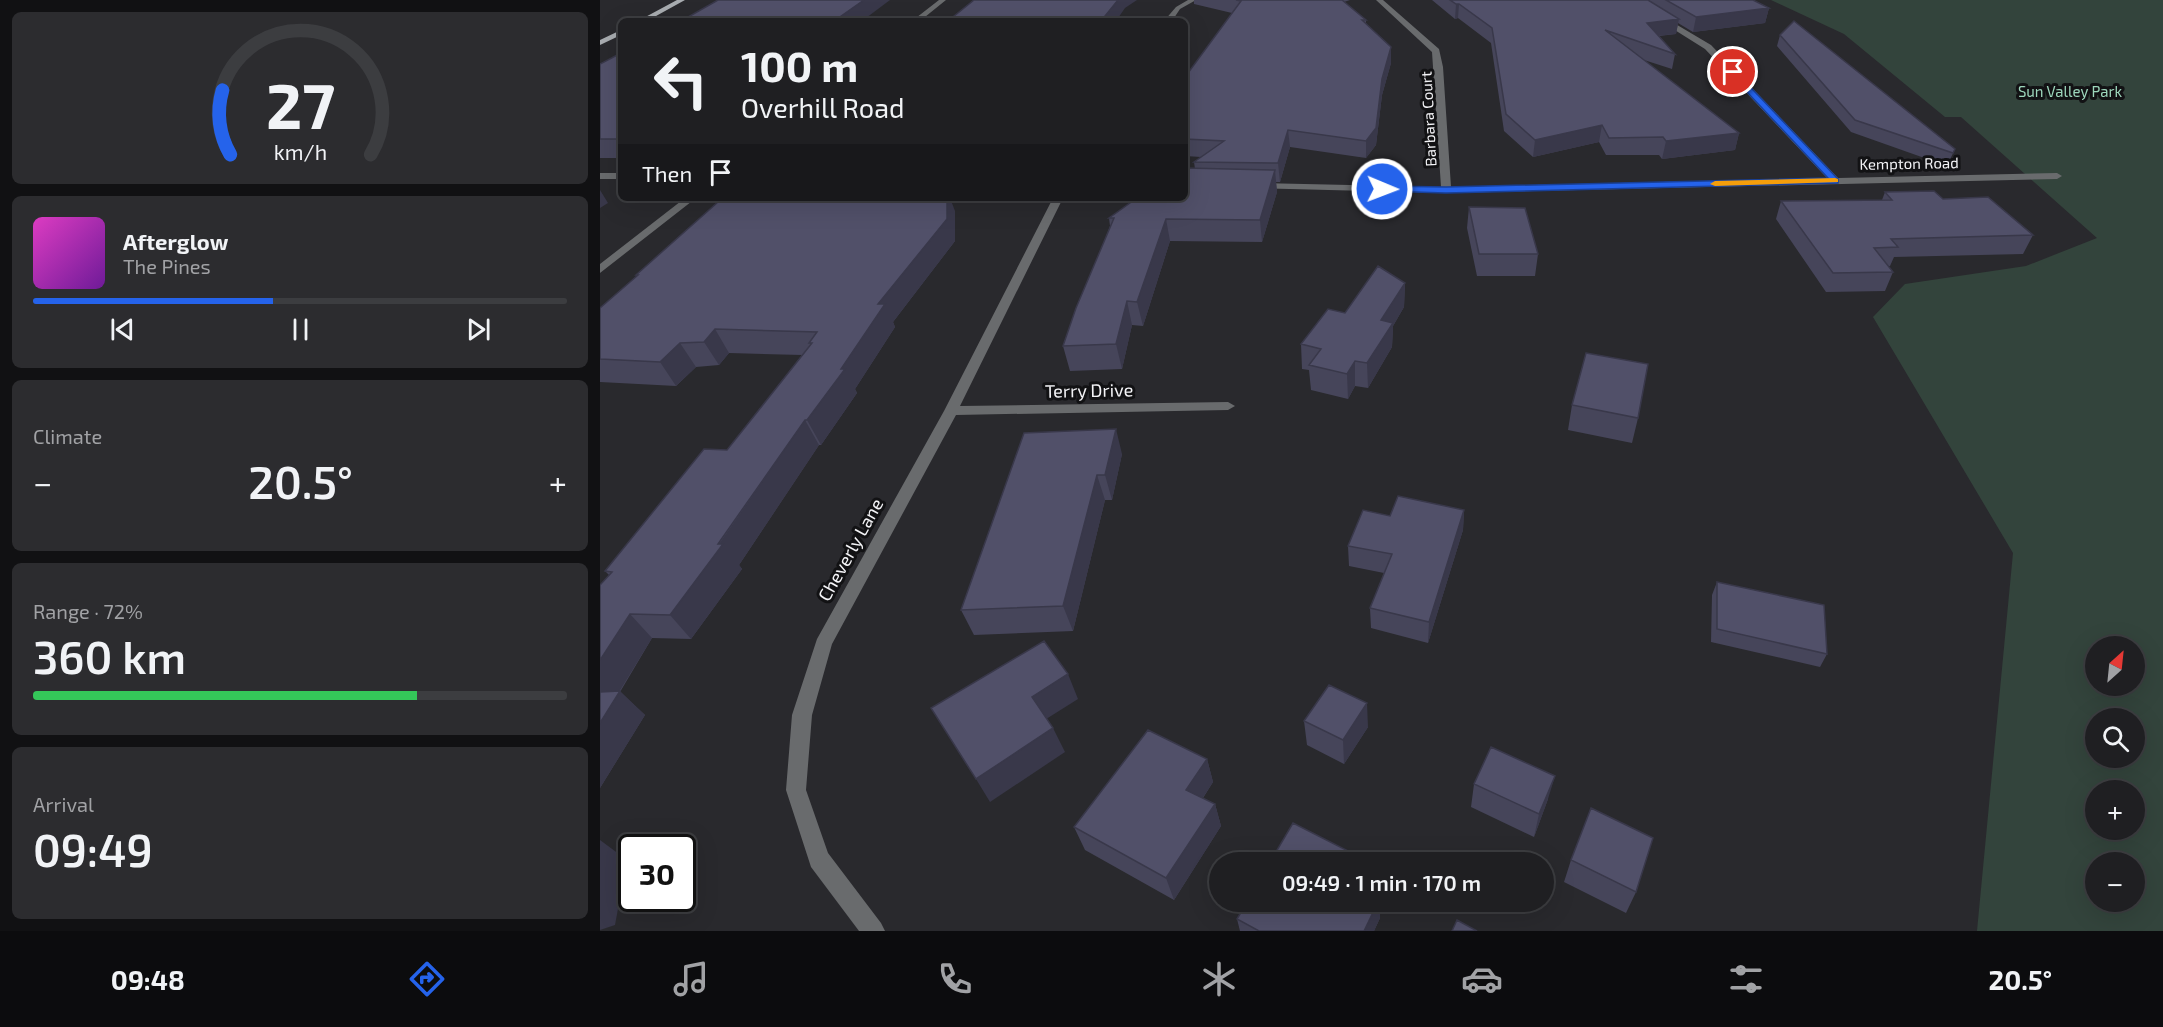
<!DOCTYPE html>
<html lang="en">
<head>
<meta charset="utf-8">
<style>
	:root { --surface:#1f1f22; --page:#2c2c2f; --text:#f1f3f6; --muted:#a1a2a5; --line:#3c3d40; --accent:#2563eb }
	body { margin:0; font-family:"Exo 2",sans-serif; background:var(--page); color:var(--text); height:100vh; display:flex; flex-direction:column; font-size:22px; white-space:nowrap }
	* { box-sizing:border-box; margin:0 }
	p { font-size:20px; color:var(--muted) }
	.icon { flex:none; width:33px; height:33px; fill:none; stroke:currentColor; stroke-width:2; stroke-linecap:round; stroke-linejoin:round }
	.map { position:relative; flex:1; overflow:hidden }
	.side { display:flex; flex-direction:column; gap:12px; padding:12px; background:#111113; width:600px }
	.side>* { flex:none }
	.hud { position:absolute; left:18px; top:18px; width:570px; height:183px; border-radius:9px; box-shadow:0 6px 24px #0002,0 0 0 2px var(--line); background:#1f1f22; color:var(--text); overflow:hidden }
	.needle { width:39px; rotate:27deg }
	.fabs { position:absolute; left:1485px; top:636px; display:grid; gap:12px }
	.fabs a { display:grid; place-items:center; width:60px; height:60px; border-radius:50%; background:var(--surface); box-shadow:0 6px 24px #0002,0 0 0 2px var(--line); font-size:30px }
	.speed { position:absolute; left:18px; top:834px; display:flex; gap:12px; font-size:30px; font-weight:700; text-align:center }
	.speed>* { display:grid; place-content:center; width:78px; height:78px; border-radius:50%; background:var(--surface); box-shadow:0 6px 24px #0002,0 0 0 2px var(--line); line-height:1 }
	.speed .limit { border:3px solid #111; border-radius:9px; background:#fff; color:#111 }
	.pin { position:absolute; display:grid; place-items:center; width:51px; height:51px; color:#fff; margin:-26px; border:3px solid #fff; border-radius:50%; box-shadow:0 2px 6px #0007 }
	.me { position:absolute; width:66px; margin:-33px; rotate:91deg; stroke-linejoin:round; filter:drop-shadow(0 0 4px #0008) }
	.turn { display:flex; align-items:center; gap:21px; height:126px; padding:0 24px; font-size:27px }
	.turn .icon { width:78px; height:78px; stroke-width:2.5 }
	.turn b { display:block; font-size:42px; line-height:51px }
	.then { display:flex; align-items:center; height:57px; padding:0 24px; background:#0003; gap:12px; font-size:22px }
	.big { font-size:45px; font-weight:600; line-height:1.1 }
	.side .card { flex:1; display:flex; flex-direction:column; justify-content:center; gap:9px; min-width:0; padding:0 21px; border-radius:9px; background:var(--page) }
	.side .dial { align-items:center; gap:0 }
	.dial svg { height:156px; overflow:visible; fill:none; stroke:var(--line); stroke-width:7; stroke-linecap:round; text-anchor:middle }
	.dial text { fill:var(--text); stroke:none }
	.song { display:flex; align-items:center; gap:18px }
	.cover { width:72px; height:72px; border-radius:9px; background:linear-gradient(135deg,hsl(310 70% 55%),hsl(280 70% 35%)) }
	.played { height:6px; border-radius:3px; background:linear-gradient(90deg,var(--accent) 45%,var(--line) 45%) }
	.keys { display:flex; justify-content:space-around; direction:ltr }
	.heat { display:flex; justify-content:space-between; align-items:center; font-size:33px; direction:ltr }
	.charge { height:9px; border-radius:4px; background:linear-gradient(90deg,#34c759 72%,var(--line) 0) }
	.trip { position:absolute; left:609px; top:852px; width:345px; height:60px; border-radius:30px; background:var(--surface); box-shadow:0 6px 24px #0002,0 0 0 2px var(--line); font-weight:600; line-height:60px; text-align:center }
	.tabs { display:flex; height:96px; justify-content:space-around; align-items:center; background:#0c0c0e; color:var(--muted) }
	.tabs .icon { width:42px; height:42px }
	.tabs .active { color:var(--accent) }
	.tabs b { font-size:27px; color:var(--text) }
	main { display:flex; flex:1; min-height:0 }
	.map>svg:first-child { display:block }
	.green { fill:#33443c; fill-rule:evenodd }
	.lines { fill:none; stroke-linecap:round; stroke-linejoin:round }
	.minor { fill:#696b6d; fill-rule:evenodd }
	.major { fill:#a8acb0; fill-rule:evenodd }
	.wall { fill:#46455a }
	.shaded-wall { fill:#39384a }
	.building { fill:#515069; stroke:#39384a; stroke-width:1.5 }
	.route { fill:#2563eb; stroke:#184099; stroke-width:1.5 }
	.slow { fill:#f59e0b }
	.labels { text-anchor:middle; stroke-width:6; stroke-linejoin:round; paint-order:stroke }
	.far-park-label { font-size:15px; fill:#9dd7bc; stroke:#121214 }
	.far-street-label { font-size:15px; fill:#f4f4f7; stroke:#121214 }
	.street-label { font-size:18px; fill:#f4f4f7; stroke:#121214 }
</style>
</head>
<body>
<main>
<section class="side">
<div class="card dial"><svg viewBox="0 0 100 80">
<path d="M14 69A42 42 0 1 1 86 69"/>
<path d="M14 69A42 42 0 0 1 10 36" stroke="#2563eb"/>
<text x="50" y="56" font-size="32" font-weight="700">27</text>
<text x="50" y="72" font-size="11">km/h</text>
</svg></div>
<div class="card">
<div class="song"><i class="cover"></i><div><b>Afterglow</b><p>The Pines</p></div></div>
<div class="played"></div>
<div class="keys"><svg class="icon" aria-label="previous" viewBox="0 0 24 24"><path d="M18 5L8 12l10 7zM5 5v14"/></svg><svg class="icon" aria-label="pause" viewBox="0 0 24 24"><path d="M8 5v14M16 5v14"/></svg><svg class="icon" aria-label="next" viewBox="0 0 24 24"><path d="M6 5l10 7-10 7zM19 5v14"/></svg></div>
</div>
<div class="card"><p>Climate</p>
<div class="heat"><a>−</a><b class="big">20.5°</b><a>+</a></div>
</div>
<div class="card"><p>Range · 72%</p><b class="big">360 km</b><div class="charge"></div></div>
<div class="card"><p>Arrival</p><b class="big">09:49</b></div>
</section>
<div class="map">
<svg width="1563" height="931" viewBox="0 0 1563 931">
	<rect width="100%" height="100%" fill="#29292d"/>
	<!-- green -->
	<path class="green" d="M1171,0h392v931h-186l36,-378 -140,-236 32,-33 121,-18 71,-28 -136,-121h-16l-101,-83zM1496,646h38v40h-38zM1496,718h38v40h-38zM1496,790h38v40h-38zM1496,862h38v40h-38z"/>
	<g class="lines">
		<!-- minor -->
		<path class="minor" d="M339,0h7l-26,21h-8z
			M588,0h8l-16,9 -8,12h-8l12,-14z
			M776,0h7l56,49 4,18 8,120 376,-9 -122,-129 -78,-49h8l76,45 127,133 219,-5 5,3 -5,3 -611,14 -193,-5 -1,-2 5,-3 184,4 -9,-135z
			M0,173h21v6h-21z
			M85,198h11l-96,75v-9z
			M453,198h10l-103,208 268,-4 7,4 -7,4 -272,5 -124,229 -20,71 -6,75 22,63 53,70 4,8h-26l-48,-64 -25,-77 6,-75 25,-76 127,-228z"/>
		<!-- major -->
		<path class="major" d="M77,0h8l-38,21h-9z
			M21,30v5l-21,10v-5z"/>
	</g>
	<!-- wall -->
	<path class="wall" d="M594,0h156l-6,2 22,18v3l25,40 -9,32 -6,50 -10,13 -76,-11 -10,35h-4l1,10 -15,50 -92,-1 -27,85 -11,-1 -10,44 -52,2 -7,-25 47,-120 -1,-8 86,-49 -1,-7 7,-5 -16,-1v-79l47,-64 -38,-9z
		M832,0h321l16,8 -4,15 -72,9 -15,-9 -2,11 -17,2 16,18 -3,15 -28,-9 95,73 -4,17 -73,9 -3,-4h-53l-7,-13 -66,15 -29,-26 -13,-88 -33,-25 -3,1z
		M1180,35l175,114 -8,17 -96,-34 -74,-86z
		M21,53v105h-21v-94z
		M1285,192l58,7 90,36 -10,19 -129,3 -4,9h-2l5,6 -8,19 -59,1 -50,-73 5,-18 101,-1z
		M869,207l69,47 -3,22h-58l-10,-48z
		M355,211v30l-62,81 2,5 -40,62 2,4 -36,52h-2l-80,120 3,4 -51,70 -39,-1 -32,54 25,23 -45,73 9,-213 -4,-4 122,-121 75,-95 -73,-2 -10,12 -23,2 -20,19 -76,-4v-74l37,-31 -1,-2z
		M805,283l-1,24 -11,19 -1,21 -24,41 -13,-2 -7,13 -37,-9 -2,-20 -7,-1 -1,-25 44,-31z
		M972,405l66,13 -6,25 -64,-13z
		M424,433l98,21 -10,46h-7l-32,131 -99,4 -13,-25z
		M864,510l-1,20 -35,113 -57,-15 -1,-20 14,-35 -35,-7 -1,-20 42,-30z
		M1117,582l110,72 -7,13 -109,-25 1,-47z
		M704,721l64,6 -24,37 -37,-19z
		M607,759l6,23 -10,16 12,6 6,22 -47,74 -89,-50 -11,-23z
		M874,784l74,15 -14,38 -63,-30z
		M971,860l65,32 -10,21 -62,-31z
		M647,902h133v16l-6,13h-134l-3,-12z"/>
	<!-- shaded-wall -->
	<path class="shaded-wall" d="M264,0h26l-28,21h-28z
		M518,0h19l-12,8 -9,13h-15z
		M856,4h3l-1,14 -3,1z
		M1169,8l-4,15 -72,9 3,-15z
		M1079,19l-3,15 -32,3 3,-14z
		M791,47v16l-9,32 -6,50 -10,13v-17z
		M1002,125l-3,17 -66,15 2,-17z
		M688,130l2,17 -10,35 -2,-19z
		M1139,133l-4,17 -73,9 4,-18z
		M675,170l2,22 -15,50 -2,-22z
		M0,190l8,13 -8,5z
		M347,198h3l5,13v30l-62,81 2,5 -40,62 2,4 -36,52 -14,-25 34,-51 37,-65z
		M566,219l4,22 -27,85 -6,-24z
		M805,283l-1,24 -11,19 -1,21 -24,41 -1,-25 14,-43z
		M527,301l5,24 -10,44 -6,-25z
		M115,329l14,24 -10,12 -15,-23z
		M80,343l16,24 -20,19 -16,-24z
		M755,361v25l-7,13 -1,-25z
		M205,420l14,25 -80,120 3,4 -51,70 -21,-24z
		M516,429l6,25 -10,46 -7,-25z
		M497,475l8,25 -32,131 -10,-25z
		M864,510l-1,20 -35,113 1,-21z
		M30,614l22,24 -44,72 12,-19 25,24 -45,73v-128z
		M468,674l10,25 -35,22 -11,-24z
		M767,703l1,24 -24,37 -1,-24z
		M453,728l12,24 -75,50 -14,-23z
		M607,759l6,23 -20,31 -7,-23z
		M955,776l-7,23 -14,38 5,-23z
		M615,804l6,22 -47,74 -8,-22z
		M0,840l27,20 -12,65 -15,5z
		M778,902h2v16l-6,13h-10z"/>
	<!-- building -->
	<path class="building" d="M118,0h146l-30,21h-153z
		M374,0h144l-17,21h-153z
		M636,0h106l24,20h-4l29,27 -9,32 -6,49 -10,13 -78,-11 -10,33 -84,-1 30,-21 -39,-2v-62l56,-76z
		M850,0h198l31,19 -32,4 28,31 -70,-24 134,103 -73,8 -3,-4 -54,1 -7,-13 -67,15 -29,-26 -14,-86 -33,-24h-3z
		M1066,0h87l16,8 -73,9z
		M1194,21l161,128 -2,4 -98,-33 -75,-85z
		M21,53v86h-21v-75z
		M585,168l90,2 -15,50 -94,-1 -29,83 -10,-1 -11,43 -53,2 13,-38 38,-90h-5l28,-20h48z
		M1334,191l9,8 45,-2 45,38 -142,4 7,8 -24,1 19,24 -60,1 -52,-72 111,-1 -7,-8z
		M285,198h62v21l-69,85h7l-44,65h4l-38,51h-2l-87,124h5l-53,71 -40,-1 -30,46v-75l12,-13 -7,-1 99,-122 23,1 85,-107h-3l8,-11 -102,-3 -11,13 -24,1 -20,19 -60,-3v-51l38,-33h-2l82,-73h166z
		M869,207l56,1 13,46h-59z
		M778,266l27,17 -24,37 12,3 -26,40 -12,-2 -8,13 -38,-9 12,-16 -20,-5 27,-35 17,4z
		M986,353l62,11 -10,54 -66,-13z
		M516,429l-11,46h-8l-34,131 -102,4 63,-177z
		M798,496l66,14 -35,112 -59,-14 22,-54 -44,-8 15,-36 27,6z
		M1117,582l107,23 3,49 -110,-25z
		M444,641l24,33 -36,23 21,31 -77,51 -45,-71z
		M729,685l38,18 -24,37 -39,-19z
		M20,691l-20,32v-31z
		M548,730l59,29 -21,31 29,14 -49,74 -92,-51z
		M891,747l64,29 -16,38 -65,-30z
		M991,808l62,30 -17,54 -65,-32z
		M693,823l65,33 -3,6h-85z
		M647,902h131l-14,29h-105l-22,-12z
		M857,920l20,11h-25z"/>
	<!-- route -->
	<path class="route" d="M1130,71h5l103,108v4l-392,10 -64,-2 -4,-2 4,-3 64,1 382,-9 -98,-104z"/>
	<!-- slow -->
	<path class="slow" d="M1235,178l3,1v3l-123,4 -5,-2 5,-3z"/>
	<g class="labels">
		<!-- far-park labels -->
		<g class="far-park-label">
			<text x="1470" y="97">Sun Valley Park</text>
		</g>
		<!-- far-street labels -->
		<g class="far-street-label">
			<text transform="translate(829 119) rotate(-93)" y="5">Barbara Court</text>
			<text transform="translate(1309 164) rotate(-1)" y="5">Kempton Road</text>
		</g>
		<!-- street labels -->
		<g class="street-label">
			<text transform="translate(489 391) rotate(-1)" y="6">Terry Drive</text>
			<text transform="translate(251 550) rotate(-61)" y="6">Cheverly Lane</text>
		</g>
	</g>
</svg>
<div class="fabs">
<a><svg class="needle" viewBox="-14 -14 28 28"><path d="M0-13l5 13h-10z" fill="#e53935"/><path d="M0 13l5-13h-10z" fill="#a1a2a5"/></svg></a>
<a><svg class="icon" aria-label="search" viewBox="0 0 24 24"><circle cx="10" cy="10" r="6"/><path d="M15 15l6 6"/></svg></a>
<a>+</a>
<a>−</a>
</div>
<div class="speed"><div class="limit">30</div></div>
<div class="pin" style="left:1133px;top:72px;background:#d93025"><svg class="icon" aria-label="arrive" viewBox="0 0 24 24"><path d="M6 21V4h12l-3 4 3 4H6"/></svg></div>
<svg class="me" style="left:782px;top:189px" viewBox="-20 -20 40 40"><circle r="17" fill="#2563eb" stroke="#fff" stroke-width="3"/><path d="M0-11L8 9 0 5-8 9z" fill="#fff"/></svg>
<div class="trip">09:49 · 1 min · 170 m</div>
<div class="hud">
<div class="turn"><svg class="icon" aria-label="left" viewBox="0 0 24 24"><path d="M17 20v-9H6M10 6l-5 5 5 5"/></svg><div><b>100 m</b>Overhill Road</div></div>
<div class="then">Then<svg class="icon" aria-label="arrive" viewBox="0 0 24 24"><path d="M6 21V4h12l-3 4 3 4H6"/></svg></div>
</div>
</div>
</main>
<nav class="tabs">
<b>09:48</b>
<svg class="icon active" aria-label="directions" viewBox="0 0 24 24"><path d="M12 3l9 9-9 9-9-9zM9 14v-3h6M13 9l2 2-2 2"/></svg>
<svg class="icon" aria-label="music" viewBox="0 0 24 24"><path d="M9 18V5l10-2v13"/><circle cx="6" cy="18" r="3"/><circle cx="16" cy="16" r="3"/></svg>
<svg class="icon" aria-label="phone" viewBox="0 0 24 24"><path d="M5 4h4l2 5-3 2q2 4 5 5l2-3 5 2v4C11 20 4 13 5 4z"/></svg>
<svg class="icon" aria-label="climate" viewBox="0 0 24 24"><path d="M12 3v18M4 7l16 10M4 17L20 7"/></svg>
<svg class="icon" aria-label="car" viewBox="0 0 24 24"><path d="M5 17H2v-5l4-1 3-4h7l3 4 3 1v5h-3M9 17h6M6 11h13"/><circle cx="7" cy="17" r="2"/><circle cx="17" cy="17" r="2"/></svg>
<svg class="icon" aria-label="filters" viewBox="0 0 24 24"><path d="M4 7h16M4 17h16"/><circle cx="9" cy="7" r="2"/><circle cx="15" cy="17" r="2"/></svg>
<b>20.5°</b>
</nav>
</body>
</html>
